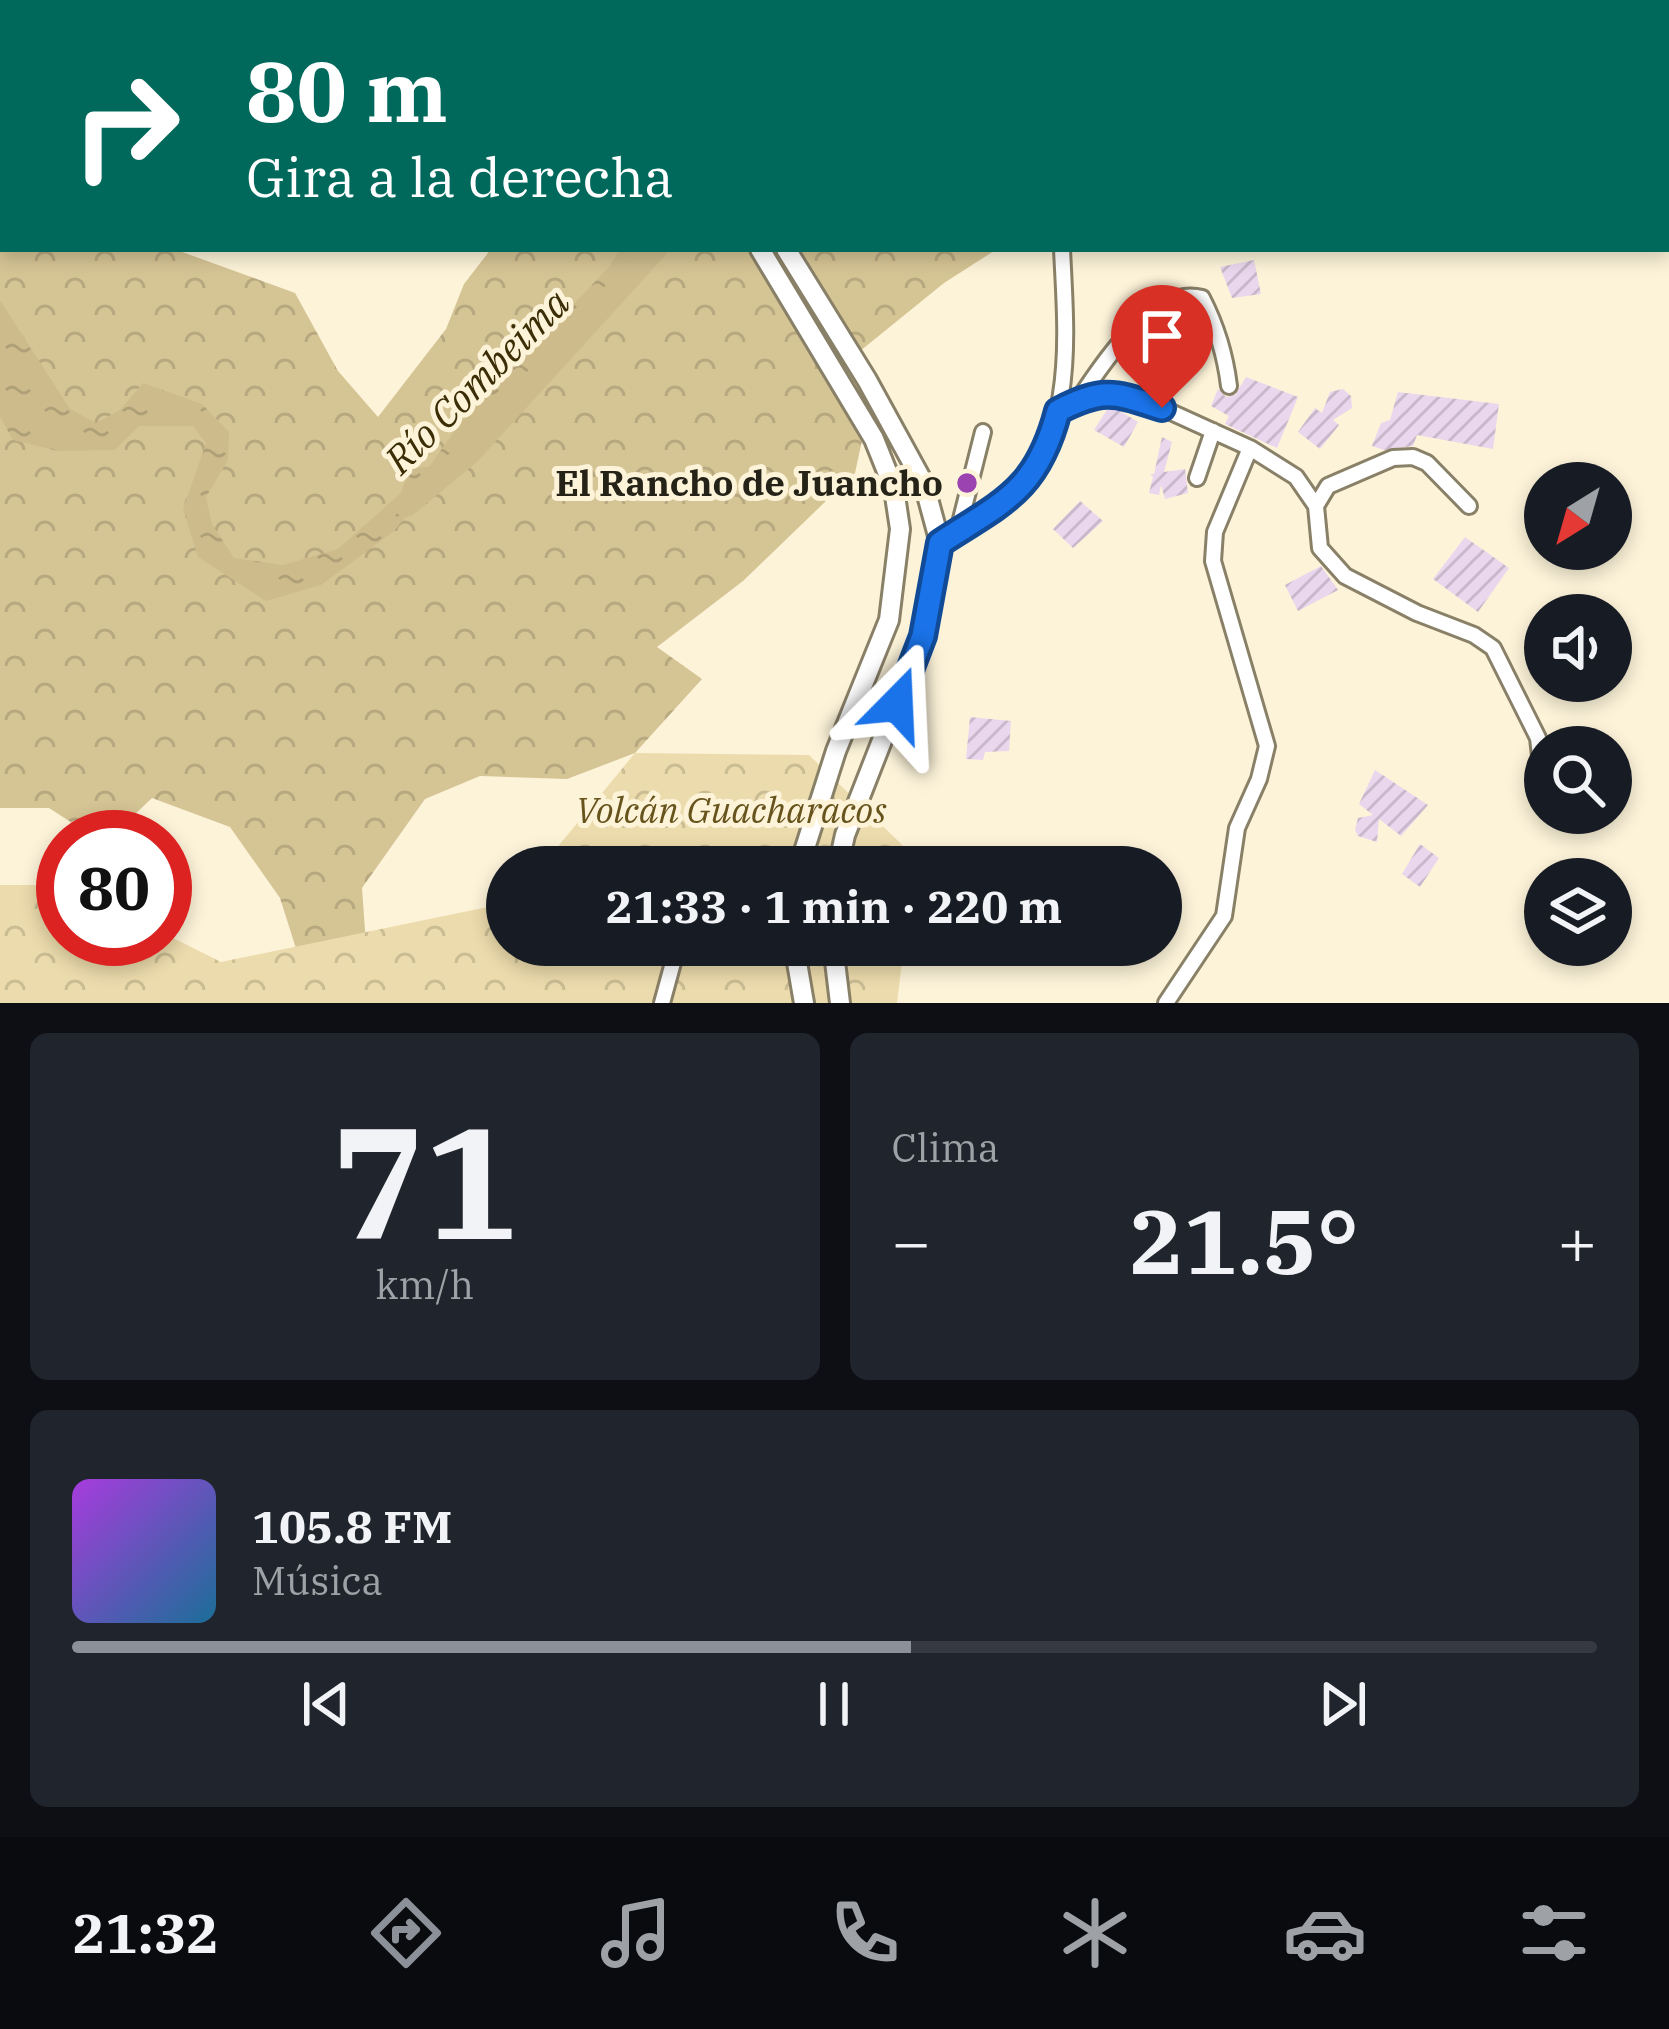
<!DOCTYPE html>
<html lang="es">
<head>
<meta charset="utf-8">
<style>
	:root { --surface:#171b24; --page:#20242c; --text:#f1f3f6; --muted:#9ea1a6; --line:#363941; --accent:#8c9099 }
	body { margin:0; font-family:"IBM Plex Serif",serif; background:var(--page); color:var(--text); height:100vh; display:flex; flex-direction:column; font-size:45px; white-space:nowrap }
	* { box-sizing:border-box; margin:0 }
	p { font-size:39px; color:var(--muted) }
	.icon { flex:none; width:66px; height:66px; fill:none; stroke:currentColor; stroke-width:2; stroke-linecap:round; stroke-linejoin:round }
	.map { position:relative; height:1003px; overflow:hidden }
	.panel { display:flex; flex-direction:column; gap:30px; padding:30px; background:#0d0f14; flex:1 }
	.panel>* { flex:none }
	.guide { position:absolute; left:0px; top:0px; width:1671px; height:252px; box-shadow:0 6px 18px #0003; background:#00695c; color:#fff; overflow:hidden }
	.needle { width:78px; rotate:217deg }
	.controls { position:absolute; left:1524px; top:462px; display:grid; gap:24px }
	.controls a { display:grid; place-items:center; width:108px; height:108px; border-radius:50%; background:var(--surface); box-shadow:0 6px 18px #0003; font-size:60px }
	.speed { position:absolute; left:36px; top:810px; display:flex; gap:24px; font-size:60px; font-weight:700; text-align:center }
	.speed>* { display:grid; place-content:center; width:156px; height:156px; border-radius:50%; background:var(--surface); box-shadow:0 6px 18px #0003; line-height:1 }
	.speed .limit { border:18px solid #d22; background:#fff; color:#111 }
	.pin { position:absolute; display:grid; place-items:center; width:102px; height:102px; color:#fff; margin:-123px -51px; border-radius:50% 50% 50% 0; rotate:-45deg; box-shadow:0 0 12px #0007 }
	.pin .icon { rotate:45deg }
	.me { position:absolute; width:132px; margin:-66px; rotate:21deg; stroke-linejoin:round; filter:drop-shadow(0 0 9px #0008) }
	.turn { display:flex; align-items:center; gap:42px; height:252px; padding:0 48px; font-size:54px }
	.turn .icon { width:156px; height:156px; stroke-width:2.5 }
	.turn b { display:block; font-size:84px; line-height:102px }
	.big { font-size:90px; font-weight:700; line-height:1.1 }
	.panel .tile { flex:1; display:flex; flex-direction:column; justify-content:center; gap:18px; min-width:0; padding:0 42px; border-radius:18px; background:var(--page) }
	.panel .dial { align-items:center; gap:0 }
	.dial b { font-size:156px; line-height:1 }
	.song { display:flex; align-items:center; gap:36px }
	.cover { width:144px; height:144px; border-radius:18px; background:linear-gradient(135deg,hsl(280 70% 55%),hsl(200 70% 35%)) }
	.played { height:12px; border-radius:6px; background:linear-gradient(90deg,var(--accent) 55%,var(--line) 55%) }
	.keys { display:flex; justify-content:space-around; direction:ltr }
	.heat { display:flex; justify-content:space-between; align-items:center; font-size:66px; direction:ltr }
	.panel .tiles { flex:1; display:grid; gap:30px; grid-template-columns:1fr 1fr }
	.tile:last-child { grid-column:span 2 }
	.trip { position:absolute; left:486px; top:846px; width:696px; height:120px; border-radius:60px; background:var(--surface); box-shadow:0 6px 18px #0003; font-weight:700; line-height:120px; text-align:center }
	.tab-bar { display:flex; height:192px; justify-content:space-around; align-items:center; background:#090b0e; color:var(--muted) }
	.tab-bar .icon { width:84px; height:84px }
	.tab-bar .active { color:var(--accent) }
	.tab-bar b { font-size:54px; color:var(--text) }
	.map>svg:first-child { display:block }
	.forest { fill:url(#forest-crowns) }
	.park { fill:url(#park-crowns) }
	.water { fill:url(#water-ripples) }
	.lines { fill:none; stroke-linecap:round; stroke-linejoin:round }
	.river { stroke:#cdbb8c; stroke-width:24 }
	.building { fill:url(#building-hatch) }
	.minor-casing { stroke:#898068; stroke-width:20 }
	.highway-casing { stroke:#898068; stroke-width:24 }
	.minor { stroke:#fff; stroke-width:14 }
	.highway { stroke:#fff; stroke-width:18 }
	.route-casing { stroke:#114b97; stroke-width:30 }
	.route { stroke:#1a73e8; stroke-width:21 }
	.poi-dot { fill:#9b43b0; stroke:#fdf3d9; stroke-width:4.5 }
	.labels { text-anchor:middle; stroke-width:10; stroke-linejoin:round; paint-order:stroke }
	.poi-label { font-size:36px; font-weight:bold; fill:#252218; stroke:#fdf3d9; text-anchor:end }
	.park-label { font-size:36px; font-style:italic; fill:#67541c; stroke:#fdf3d9 }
	.water-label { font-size:39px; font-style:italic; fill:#3b2e06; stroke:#fdf3d9 }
</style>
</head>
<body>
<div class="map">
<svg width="1669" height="1003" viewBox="0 0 1669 1003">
	<defs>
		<pattern id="forest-crowns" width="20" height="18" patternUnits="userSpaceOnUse" patternTransform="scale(3)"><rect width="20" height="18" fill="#d5c494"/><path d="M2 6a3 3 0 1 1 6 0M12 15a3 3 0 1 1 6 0" fill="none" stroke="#b7a87f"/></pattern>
		<pattern id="park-crowns" width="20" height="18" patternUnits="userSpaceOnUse" patternTransform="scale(3)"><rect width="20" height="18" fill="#ecdbac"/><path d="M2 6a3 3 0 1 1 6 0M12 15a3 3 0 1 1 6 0" fill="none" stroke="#cabc93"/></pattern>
		<pattern id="water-ripples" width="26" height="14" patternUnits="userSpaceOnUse" patternTransform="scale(3)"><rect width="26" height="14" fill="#cdbb8c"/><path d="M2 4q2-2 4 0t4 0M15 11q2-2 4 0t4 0" fill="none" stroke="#b0a078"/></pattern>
		<pattern id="building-hatch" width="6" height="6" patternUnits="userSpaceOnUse" patternTransform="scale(3)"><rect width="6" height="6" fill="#ead7ee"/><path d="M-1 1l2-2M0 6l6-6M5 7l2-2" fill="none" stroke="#c9b8cb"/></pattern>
	</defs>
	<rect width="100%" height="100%" fill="#fdf3d9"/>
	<!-- forest -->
	<path class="forest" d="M707,0h607l-610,3z
		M0,174l3,75h171l121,44 43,78 40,46 68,-88 18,-45 27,-35h506l-53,34 -95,77 20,48 -14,65 -112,108 -86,66 45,32 -67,74 -68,26 -87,-3 -55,23 -63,89 5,70h-68l-19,-60 -50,-71 -78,-29 -41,39h-17l-45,-29h-49z"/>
	<!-- park -->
	<path class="park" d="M635,753l174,2 112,108 -1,4h-379z
		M0,885h63v54h102v-5l56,28 286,-59v42h397l-7,58h-897z"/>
	<!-- water -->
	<path class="water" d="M620,249h19l-185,206 -60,76 -73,54 -55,16 -68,-44 -15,-48 23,-66 -13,-17h-54l-24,24 -57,1 -45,-11 -13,-23v-117l70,109 26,14 24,-13 23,-27 59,21 27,28 -1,28 -22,37 6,27 22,34 49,7 55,-16 63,-56 9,-25 19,-1 29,-41 151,-159z"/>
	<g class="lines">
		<!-- river -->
		<path class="river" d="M406,505l63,-52 186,-204"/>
	</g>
	<!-- building -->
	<path class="building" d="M1254,260l7,34 -29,4 -12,-31z
		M1246,377l52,20 -21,51 -52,-24 4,-8 -18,-10 7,-17 8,8 9,-2z
		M1343,389l8,7 1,12 -19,12 6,5 -19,24 -22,-17 17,-24 7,5 8,-21z
		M1398,392l101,12 -6,45 -76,-14 -4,11 -29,4 -12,-4 9,-23 9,-3z
		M1110,405l28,17 -14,25 -30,-17z
		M1162,437l10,5 -8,30 21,-3 3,24 -23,6 -4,-14 -2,10 -10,-2 4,-16 -3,-3h4z
		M1080,501l23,20 -30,27 -20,-19z
		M1465,537l44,31 -31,44 -45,-33z
		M1321,566l17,24 -40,21 -13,-26z
		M970,717l41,4 -2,30 -24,1 -2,8 -17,-1z
		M1375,770l53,35 -27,31 -22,-17 -2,23 -19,-6 -3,-6 3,-12 15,-3 -14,-11z
		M1420,844l19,14 -19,29 -18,-13z"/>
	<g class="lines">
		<!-- minor casing -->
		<g class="minor-casing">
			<path id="minor" d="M60,0l1,3
				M179,0v3
				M1474,0l1,3
				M537,3l1,-3
				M1335,3l6,-3
				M1668,48h1
				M0,84h3
				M1078,400c24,-34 74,-116 124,-102 15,29 23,55 27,88
				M1058,411l20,-11 35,-8 49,16 88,40 46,29 20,29 4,42 25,28 72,37 57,22 19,13 45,90 5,45
				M1197,478l16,-47
				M1316,506l12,-20 65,-28 20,-1 14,6 42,43
				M958,531l25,-99
				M940,543c20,-13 46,-23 64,-39 74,-63 62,-168 58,-255
				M662,1003l12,-44 7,-10 113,1
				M1166,1003l58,-87 13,-88 22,-49 8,-33 -54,-185 2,-29 35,-84"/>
		</g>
		<!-- highway casing -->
		<g class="highway-casing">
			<path id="highway" d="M609,0l2,3
				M634,0l2,3
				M760,249l114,190 20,50 6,40 -11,91 -53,131 -37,116
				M786,249l81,131 57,104 16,59 -17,93 -78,199 -7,32
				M794,945l10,58
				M833,945l7,58"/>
		</g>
		<!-- minor -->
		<use href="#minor" class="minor"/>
		<!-- highway -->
		<use href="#highway" class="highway"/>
	</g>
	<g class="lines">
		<!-- route casing -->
		<g class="route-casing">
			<path id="route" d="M897,704l26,-68 17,-93c63,-41 97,-52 118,-132 46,-24 57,-18 104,-3"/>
		</g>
		<!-- route -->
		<use href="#route" class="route"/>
	</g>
	<!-- markers -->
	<circle class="poi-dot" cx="967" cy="483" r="12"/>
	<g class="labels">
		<!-- poi labels -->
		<g class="poi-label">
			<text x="943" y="496">El Rancho de Juancho</text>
		</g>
		<!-- park labels -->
		<g class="park-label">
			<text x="731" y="823">Volcán Guacharacos</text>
		</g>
		<!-- water labels -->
		<g class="water-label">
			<text transform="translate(477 381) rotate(-45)" y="14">Río Combeima</text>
		</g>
	</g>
</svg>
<div class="controls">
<a><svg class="needle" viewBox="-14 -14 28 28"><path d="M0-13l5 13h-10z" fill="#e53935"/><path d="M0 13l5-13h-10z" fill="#9ea1a6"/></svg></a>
<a><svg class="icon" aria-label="sound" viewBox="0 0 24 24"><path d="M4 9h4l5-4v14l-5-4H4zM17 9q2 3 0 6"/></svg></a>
<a><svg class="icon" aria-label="search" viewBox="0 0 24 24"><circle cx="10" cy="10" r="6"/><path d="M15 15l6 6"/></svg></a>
<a><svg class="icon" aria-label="layers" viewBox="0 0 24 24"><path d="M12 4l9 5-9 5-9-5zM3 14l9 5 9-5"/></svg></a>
</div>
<div class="speed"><div class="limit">80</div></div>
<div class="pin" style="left:1162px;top:408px;background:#d93025"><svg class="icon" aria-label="arrive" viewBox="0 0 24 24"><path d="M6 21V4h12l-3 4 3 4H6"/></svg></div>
<svg class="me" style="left:897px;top:704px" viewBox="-20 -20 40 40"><path d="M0-17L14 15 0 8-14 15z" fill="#1a73e8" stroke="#fff" stroke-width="4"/></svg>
<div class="trip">21:33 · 1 min · 220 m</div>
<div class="guide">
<div class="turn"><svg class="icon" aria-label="right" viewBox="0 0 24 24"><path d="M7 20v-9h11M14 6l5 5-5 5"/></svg><div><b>80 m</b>Gira a la derecha</div></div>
</div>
</div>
<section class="panel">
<div class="tiles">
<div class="tile dial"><b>71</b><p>km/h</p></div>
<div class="tile"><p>Clima</p>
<div class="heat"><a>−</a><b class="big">21.5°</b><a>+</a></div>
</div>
<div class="tile">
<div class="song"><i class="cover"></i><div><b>105.8 FM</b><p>Música</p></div></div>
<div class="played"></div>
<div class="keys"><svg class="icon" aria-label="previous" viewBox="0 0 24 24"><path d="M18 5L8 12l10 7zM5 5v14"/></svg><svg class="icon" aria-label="pause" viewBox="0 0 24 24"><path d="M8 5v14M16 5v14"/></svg><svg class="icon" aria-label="next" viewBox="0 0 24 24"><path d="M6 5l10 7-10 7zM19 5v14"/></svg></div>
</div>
</div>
</section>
<nav class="tab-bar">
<b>21:32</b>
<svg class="icon active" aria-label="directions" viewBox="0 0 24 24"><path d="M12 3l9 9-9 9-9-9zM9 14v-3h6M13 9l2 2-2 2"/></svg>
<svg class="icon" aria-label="music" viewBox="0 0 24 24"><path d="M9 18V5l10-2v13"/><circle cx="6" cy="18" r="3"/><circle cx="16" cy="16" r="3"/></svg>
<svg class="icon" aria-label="phone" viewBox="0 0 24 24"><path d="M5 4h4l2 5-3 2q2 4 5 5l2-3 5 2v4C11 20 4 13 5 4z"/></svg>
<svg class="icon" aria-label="climate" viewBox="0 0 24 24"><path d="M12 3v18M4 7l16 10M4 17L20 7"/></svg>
<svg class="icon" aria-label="car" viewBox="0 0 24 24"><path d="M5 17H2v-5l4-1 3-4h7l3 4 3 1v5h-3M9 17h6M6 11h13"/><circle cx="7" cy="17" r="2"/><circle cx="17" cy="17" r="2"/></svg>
<svg class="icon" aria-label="filters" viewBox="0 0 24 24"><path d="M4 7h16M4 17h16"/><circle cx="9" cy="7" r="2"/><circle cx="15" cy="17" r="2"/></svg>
</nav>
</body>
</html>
